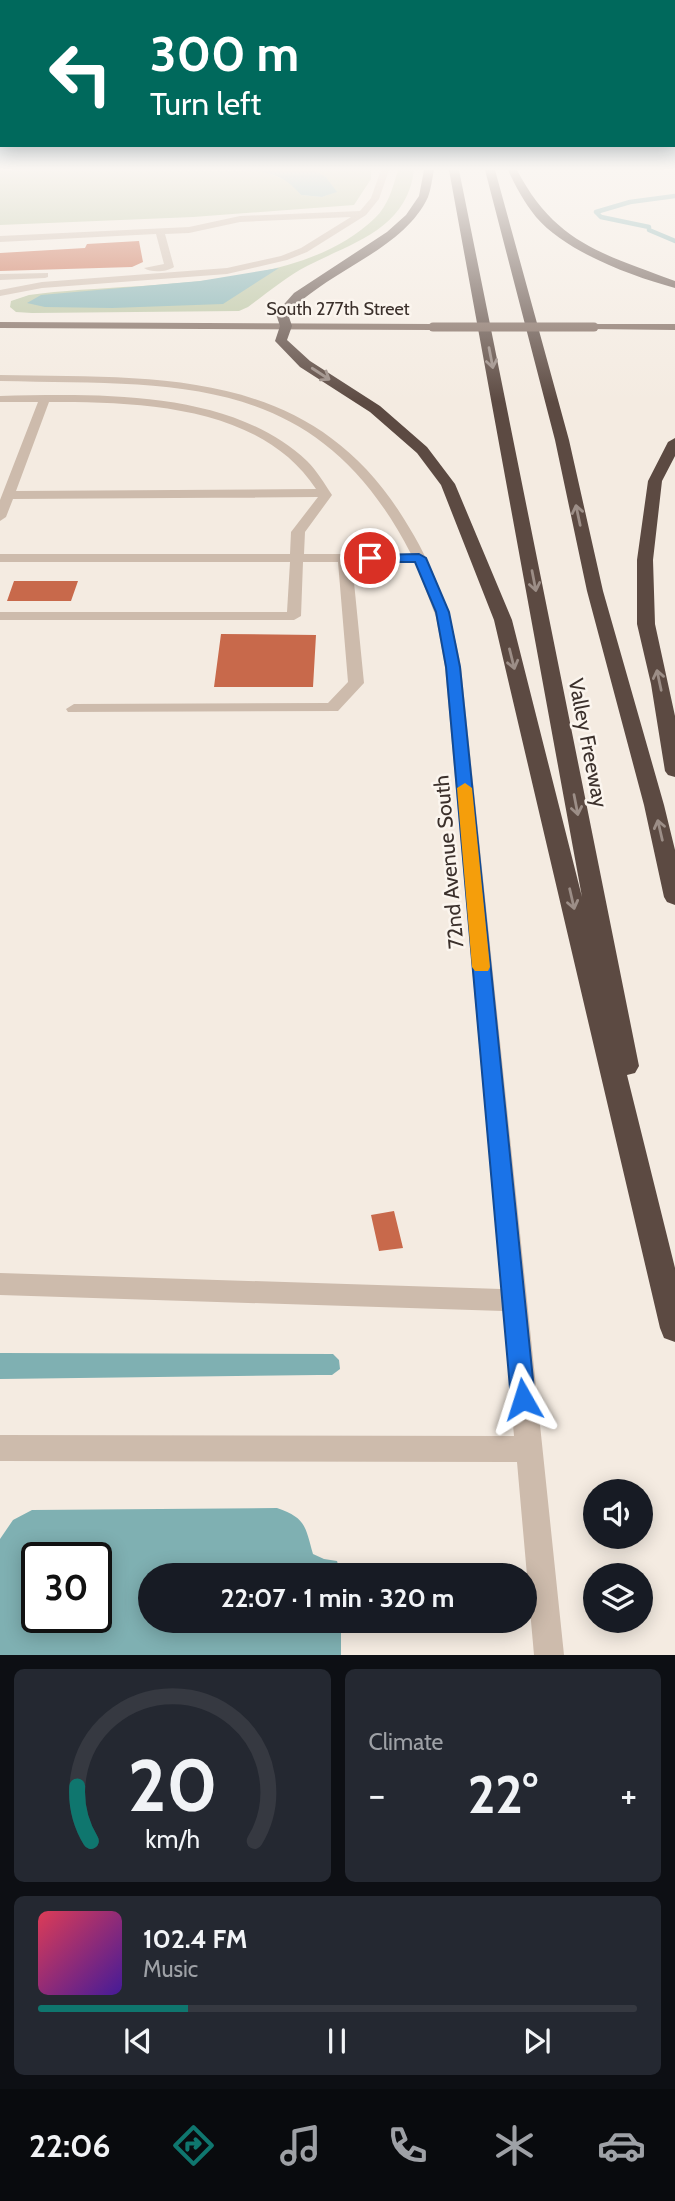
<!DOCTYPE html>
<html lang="en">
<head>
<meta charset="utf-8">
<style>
	:root { --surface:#171b24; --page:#242831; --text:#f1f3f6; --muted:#9ea1a6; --line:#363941; --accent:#0f766e }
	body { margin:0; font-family:Cabin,sans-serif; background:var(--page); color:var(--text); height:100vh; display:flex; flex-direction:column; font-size:26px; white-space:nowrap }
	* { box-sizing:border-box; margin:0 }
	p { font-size:23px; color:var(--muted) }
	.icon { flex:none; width:38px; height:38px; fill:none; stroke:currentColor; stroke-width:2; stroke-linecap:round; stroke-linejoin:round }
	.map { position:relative; height:1655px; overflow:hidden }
	.sheet { display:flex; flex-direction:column; gap:14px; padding:14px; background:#0d0f14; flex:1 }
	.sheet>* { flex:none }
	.guide { position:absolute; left:0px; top:0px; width:676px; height:147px; box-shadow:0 4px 18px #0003; background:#00695c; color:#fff; overflow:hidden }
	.controls { position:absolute; left:583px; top:1479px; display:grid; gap:14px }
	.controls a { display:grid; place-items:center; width:70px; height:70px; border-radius:50%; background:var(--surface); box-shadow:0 4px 18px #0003; font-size:35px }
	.speed { position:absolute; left:21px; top:1542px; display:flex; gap:14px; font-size:35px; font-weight:700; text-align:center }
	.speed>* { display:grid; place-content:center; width:91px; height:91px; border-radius:50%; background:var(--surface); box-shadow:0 4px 18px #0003; line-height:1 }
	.speed .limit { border:4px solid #111; border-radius:10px; background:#fff; color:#111 }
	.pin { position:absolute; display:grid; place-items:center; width:60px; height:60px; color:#fff; margin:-30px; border:4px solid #fff; border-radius:50%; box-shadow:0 2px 7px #0007 }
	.me { position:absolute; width:77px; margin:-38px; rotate:354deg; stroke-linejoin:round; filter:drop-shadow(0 0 5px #0008) }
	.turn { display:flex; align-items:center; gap:24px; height:147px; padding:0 35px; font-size:32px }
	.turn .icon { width:91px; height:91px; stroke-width:2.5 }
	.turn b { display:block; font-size:49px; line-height:60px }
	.big { font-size:52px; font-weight:700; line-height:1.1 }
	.sheet .tile { flex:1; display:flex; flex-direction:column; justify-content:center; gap:10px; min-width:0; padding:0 24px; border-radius:10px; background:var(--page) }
	.sheet .dial { align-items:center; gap:0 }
	.dial svg { height:182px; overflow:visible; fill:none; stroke:var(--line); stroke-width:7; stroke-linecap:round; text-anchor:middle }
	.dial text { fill:var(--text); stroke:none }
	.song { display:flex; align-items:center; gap:21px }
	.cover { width:84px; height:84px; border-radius:10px; background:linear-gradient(135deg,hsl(350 70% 55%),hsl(260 70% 35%)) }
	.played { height:7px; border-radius:4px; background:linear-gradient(90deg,var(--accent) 25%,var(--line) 25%) }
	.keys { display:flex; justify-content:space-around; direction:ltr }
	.heat { display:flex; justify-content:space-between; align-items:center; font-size:38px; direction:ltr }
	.sheet .tiles { flex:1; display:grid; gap:14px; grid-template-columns:1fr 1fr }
	.tile:last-child { grid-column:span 2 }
	.trip { position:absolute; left:138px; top:1563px; width:399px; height:70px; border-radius:35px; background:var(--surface); box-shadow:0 4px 18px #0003; font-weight:700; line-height:70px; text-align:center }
	.dock { display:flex; height:112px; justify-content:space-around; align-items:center; background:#090b0e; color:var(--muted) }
	.dock .icon { width:49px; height:49px }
	.dock .on { color:var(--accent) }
	.dock b { font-size:32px; color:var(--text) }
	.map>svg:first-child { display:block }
	.green { fill:#b8c4a0 }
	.water { fill:#7fb0b2; fill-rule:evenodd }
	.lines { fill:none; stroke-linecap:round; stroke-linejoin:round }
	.stream { stroke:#7fb0b2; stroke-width:4.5 }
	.building { fill:#c8694b }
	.minor { fill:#cdbbac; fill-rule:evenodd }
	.major { fill:#7d675c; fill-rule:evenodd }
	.highway { fill:#5c4a42; fill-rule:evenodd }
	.major-bridge { stroke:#7d675c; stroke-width:9 }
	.oneway { stroke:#9c8e87 }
	.route { fill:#1a73e8; stroke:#114b97; stroke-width:2 }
	.slow { fill:#f59e0b }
	.labels { text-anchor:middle; stroke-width:5; stroke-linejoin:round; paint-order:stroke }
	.far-street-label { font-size:18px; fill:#3b302b; stroke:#fbf5ee }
	.street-label { font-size:21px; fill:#3b302b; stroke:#fbf5ee }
</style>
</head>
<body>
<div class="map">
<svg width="675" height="1655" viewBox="0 0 675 1655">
	<rect width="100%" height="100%" fill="#f4ebe1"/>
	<!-- green -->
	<path class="green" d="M0,170l264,1 27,12 10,12 21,2 14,-5 -10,-15 -11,-7h56v9l-17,26 -161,12 -193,8z
		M398,170h16c-7,60 -63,73 -107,96 -21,11 -40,27 -59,41l-9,4 -207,2 -16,-1 -6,-5 1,-6 18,-6c103,-15 267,0 346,-77 13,-12 18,-31 23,-48z"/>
	<!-- water -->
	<path class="water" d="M208,170h107l11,7 11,15 -15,5 -21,-2c-25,-31 -57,-24 -93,-25z
		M279,268l-56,36 -111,4 -67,-1 -18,-4 14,-8 159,-14z
		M0,1353l333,1 6,6 1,9 -8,6h-14l-318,4z
		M277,1508c29,10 28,18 36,46l11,5 13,2 4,14h-191v45l191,1v34h-341v-116l13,-19 19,-10zM37,1558h59v59h-59z"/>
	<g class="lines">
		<!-- stream -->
		<path class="stream" d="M675,196l-45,6 -34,10 5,5 48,10v3l26,11"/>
	</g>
	<!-- building -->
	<path class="building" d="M139,241l4,21 -11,5 -132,4v-18l85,-5 2,-4z
		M14,581h64l-7,20h-64z
		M221,634l95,1 -3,52h-99z
		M394,1211l9,37 -24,3 -8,-36z"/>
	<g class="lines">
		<!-- minor -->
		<path class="minor" d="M381,170h8l-10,29 -13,16 -59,37 -20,8 -60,14 -185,14 -42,8v-6l42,-8 185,-14 54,-12 20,-8 50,-31 -111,5 -51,11 -24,1 9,33c-7,5 -23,6 -30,1l20,-4 -8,-30 -156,8v-6l189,-9 51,-11 120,-5 11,-13z
			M48,273v4l-3,1 -45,2v-6z
			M0,375c157,3 310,-9 404,144 29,46 48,94 57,148l103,988h-30l-17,-193 -517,-1v-26l514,1 -11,-125 -503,-16v-22l501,16 -56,-622 -9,-50 -21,-55h-63l12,121 -26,28 -270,1 -2,-3 8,-5 254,-1 20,-21 -10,-120h-35l-2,54 -7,4h-294v-8h287l3,-50h-290v-8h290l1,-22 27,-35 -305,2 -7,18 -6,4v-21l38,-98h-38v-6c97,-2 231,-7 307,65 10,10 17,22 25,34l-27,37 -1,22h107c-94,-183 -232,-169 -411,-173zM49,402c91,0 212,3 267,87l-300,2z"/>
		<!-- major -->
		<path class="major" d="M0,322l433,2 5,3 -5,3 -433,-2z
			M594,324h81v6l-85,-1v-4z"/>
		<!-- highway -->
		<path class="highway" d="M424,170h10c-2,9 -3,19 -6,27 -25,54 -101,73 -140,117l4,12 -5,14 23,21 70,45 47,41 28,37 57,136 70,277 -133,-727h10l180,896 -4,7 -8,2 48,193v74l-11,-4 -4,-10 -166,-708 -53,-135 -24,-32 -47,-41 -70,-45 -25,-26 5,-15 -4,-12 2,-3 16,-18 93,-61 19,-17 13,-19z
			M485,170h10l74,270 34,151 61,214 11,45v55l-8,-3 -3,-5 -20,-92 -57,-214 -32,-151z
			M508,170h9c38,73 86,84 158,111v7c-44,-12 -109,-36 -139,-71 -12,-15 -20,-30 -28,-47z
			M675,438v18l-13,25 -9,79 2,64 20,92v61l-7,-2 -3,-4 -14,-87 -14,-60v-64l11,-79 20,-39z"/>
		<!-- major-bridge -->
		<path class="major-bridge" d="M433,327h161"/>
	</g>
	<!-- one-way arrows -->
	<defs><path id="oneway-shaft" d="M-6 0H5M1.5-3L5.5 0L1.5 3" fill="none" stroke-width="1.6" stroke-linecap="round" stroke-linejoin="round" transform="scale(1.75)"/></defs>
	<g class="oneway">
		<use href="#oneway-shaft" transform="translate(491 358) rotate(79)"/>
		<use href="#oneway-shaft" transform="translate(321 374) rotate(33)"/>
		<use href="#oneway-shaft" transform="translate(578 515) rotate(-102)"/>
		<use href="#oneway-shaft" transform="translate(534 581) rotate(79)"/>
		<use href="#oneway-shaft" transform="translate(512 659) rotate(76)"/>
		<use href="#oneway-shaft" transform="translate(659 680) rotate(-102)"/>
		<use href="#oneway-shaft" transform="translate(576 805) rotate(79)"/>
		<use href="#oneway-shaft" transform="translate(660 830) rotate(-103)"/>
		<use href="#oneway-shaft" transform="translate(572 899) rotate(77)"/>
	</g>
	<!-- sky -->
	<linearGradient id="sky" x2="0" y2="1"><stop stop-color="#7eb2d2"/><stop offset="0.42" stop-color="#faf6f2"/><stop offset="1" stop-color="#faf6f2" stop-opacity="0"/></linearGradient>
	<rect width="675" height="402" fill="url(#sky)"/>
	<!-- route -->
	<path class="route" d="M419,554l7,4 23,54 11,55 75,732 -4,8 -8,3 -9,-3 -3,-8 -65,-732 -10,-55 -21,-50h-45l-6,-4 6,-3z"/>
	<!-- slow -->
	<path class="slow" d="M465,783l7,5 18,179 -2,4h-13l-3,-4 -15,-179z"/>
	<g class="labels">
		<!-- far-street labels -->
		<g class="far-street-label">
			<text x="338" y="315">South 277th Street</text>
		</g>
		<!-- street labels -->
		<g class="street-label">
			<text transform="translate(588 743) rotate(79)" y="7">Valley Freeway</text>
			<text transform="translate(449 862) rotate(-95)" y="7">72nd Avenue South</text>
		</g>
	</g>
</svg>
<div class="controls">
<a><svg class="icon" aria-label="sound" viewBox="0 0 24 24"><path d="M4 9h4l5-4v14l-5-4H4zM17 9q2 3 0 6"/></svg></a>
<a><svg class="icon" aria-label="layers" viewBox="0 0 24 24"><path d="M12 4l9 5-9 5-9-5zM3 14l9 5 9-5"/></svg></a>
</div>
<div class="speed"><div class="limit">30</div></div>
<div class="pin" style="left:370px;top:558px;background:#d93025"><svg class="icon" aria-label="arrive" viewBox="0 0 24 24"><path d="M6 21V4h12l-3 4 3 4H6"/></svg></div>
<svg class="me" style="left:523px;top:1399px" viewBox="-20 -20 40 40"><path d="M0-17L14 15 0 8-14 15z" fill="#1a73e8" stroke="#fff" stroke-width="4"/></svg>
<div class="trip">22:07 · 1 min · 320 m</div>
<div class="guide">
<div class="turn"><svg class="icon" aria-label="left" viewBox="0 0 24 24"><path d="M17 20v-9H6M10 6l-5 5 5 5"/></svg><div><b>300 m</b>Turn left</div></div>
</div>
</div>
<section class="sheet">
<div class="tiles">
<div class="tile dial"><svg viewBox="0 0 100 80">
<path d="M14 69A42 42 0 1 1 86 69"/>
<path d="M14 69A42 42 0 0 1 8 45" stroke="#0f766e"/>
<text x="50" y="56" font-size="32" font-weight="700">20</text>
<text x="50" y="72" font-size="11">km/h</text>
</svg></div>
<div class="tile"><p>Climate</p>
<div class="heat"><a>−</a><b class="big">22°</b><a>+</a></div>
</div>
<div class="tile">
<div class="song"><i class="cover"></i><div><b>102.4 FM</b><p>Music</p></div></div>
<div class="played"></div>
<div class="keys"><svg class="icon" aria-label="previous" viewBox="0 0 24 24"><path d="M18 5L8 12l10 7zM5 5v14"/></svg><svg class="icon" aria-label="pause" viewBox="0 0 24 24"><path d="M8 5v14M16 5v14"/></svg><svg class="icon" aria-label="next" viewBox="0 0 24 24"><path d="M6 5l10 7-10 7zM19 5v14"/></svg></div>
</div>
</div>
</section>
<nav class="dock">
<b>22:06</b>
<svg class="icon on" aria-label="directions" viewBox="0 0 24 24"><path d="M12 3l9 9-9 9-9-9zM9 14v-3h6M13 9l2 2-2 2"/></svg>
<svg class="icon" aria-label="music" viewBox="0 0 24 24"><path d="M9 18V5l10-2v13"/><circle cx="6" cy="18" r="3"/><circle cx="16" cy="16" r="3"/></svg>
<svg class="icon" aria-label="phone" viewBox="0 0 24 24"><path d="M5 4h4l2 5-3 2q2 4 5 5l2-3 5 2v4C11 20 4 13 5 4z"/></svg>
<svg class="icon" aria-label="climate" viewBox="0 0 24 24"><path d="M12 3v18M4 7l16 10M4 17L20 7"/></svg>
<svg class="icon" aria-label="car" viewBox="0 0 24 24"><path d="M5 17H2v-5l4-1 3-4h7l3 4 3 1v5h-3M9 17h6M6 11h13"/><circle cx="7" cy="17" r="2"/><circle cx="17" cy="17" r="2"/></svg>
</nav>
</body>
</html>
